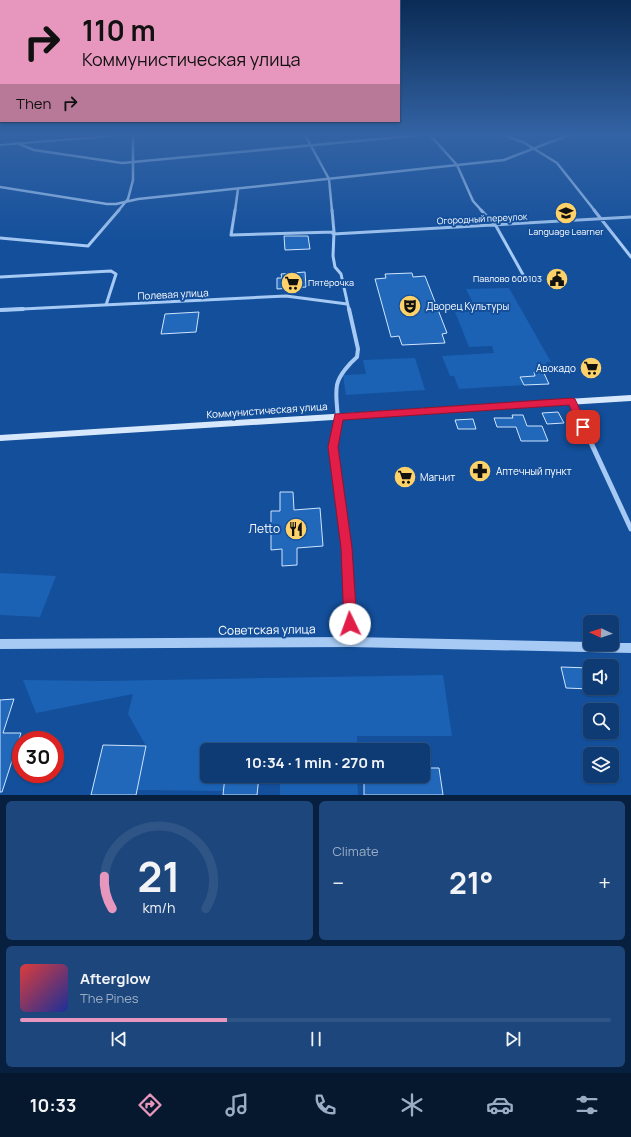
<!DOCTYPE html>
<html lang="en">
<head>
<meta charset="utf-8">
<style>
	:root { --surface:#0e3b74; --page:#1c467c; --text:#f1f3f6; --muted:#9badc5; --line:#2e5586; --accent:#e797bd }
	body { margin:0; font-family:Manrope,sans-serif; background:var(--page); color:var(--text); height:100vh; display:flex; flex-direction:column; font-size:15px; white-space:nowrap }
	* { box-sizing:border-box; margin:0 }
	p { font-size:13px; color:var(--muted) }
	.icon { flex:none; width:22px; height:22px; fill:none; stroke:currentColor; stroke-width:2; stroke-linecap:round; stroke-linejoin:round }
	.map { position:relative; height:795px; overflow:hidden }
	.drawer { display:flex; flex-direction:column; gap:6px; padding:6px; background:#082040; flex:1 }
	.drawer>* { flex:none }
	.banner { position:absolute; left:0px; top:0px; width:400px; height:122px; box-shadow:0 1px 3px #0004,0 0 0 1px var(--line); background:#e797bd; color:#111; overflow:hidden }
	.needle { width:26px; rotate:273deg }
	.buttons { position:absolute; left:583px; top:615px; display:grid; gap:8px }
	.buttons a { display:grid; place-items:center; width:36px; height:36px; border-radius:6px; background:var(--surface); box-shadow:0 1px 3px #0004,0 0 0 1px var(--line); font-size:20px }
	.speed { position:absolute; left:12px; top:731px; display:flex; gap:8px; font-size:20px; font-weight:700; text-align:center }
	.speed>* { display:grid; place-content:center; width:52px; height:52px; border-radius:50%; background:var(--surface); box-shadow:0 1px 3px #0004,0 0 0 1px var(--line); line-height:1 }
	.speed .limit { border:6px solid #d22; background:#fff; color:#111 }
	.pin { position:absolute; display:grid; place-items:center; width:34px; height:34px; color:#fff; margin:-17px; border-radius:8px; box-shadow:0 2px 6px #0006 }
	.me { position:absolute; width:44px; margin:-22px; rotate:357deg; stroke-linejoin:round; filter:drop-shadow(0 0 3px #0008) }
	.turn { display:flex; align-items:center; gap:14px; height:84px; padding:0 16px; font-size:18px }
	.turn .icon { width:52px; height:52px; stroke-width:2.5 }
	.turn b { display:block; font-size:28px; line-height:34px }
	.then { display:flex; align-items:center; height:38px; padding:0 16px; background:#0003; gap:8px; font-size:15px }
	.big { font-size:30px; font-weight:700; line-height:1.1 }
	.drawer .card { flex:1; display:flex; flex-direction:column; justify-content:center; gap:6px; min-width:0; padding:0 14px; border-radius:6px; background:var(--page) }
	.drawer .dial { align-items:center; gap:0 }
	.dial svg { height:104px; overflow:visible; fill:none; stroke:var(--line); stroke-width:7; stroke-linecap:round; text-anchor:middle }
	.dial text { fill:var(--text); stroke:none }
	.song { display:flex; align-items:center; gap:12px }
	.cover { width:48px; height:48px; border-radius:6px; background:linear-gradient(135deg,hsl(0 70% 55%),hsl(230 70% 35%)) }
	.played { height:4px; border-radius:2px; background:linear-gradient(90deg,var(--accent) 35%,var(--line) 35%) }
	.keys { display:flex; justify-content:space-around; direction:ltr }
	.heat { display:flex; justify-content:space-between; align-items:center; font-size:22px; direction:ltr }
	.drawer .tiles { flex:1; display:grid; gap:6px; grid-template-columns:1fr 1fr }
	.card:last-child { grid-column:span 2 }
	.trip { position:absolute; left:200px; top:743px; width:230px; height:40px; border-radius:6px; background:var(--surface); box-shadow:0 1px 3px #0004,0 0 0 1px var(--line); font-weight:700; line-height:40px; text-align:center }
	.tabs { display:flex; height:64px; justify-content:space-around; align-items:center; background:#06182e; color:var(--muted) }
	.tabs .icon { width:28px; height:28px }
	.tabs .selected { color:var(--accent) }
	.tabs b { font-size:18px; color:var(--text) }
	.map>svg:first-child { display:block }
	.green { fill:#1b62b5 }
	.building { fill:#2167ba; stroke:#cfe5fd }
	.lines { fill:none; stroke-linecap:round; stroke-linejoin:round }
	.minor-far4 { stroke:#a7caf4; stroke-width:2.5 }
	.minor-far3 { stroke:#a7caf4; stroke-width:3 }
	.minor-far2 { stroke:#a7caf4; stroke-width:4 }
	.minor-far1 { stroke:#a7caf4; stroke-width:5 }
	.minor { stroke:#a7caf4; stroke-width:6 }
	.tertiary { fill:#a7caf4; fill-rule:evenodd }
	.secondary { fill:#d7e8fd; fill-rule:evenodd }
	.route { fill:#e11d48; stroke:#92132f }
	.labels { text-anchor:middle; stroke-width:4; stroke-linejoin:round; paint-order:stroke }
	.far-street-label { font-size:9px; fill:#fff; stroke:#134f9b }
	.far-poi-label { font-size:9px; fill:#fff; stroke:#134f9b }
	.street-label { font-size:10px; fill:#fff; stroke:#134f9b }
	.poi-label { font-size:10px; fill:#fff; stroke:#134f9b; text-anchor:start }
	.near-poi-label { font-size:12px; fill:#fff; stroke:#134f9b; text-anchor:end }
	.near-street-label { font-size:12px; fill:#fff; stroke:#134f9b }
</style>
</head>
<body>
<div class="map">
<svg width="631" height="795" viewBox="0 0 631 795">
	<rect width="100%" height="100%" fill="#134f9b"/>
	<!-- green -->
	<path class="green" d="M509,288l42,74h-5l5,10h-17l1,4 -14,1 3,8 -65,4 -5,-13h-4l-8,-20 52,-3 -2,-7 -23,1 -14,-35 22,-1 -11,-22z
		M415,358l10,32 -79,5 -3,-20 23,-1 -3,-14z
		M0,573l56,3 -16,41 -40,-2z
		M443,675l9,61h-95v14h-150v26h18l-2,15 -86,-1 9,-44 -18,-32 5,-20 -97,19 -13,-33 81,1z
		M280,776h77l1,19h-78z"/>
	<!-- building -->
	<path class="building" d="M284,236h24l2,13 -25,1z
		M305,272l1,15 -29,2v-11h5l-1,-4z
		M412,273l1,4 12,-1 22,57 -5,1 3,9 -43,2 -3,-9 -8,1 -16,-58 11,-1 -1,-4z
		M199,312l-3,20 -35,2 4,-20z
		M543,371l6,13 -25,1 -4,-8 15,-1 -1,-4z
		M558,412l6,11 -17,1 -5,-11z
		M512,415h11l4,11h15l6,15h-27l-5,-14h-19l-3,-9h19z
		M473,419l3,10h-18l-3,-9z
		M280,492h13l1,18 26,-2 3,38 -26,2v17l-15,1v-17l-11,1v-39h9z
		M561,667l29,1v21l-24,-1z
		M14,699l-11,34h18l-19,59h-2v-92z
		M103,745l43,1 -10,49h-45z
		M423,768h16l4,27h-79v-19h59z
		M225,776h34l-2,19h-34z"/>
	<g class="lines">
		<!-- minor-far4 -->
		<path class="minor-far4" d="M304,133l25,46 3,32
			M497,133l26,9 34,21 38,48
			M430,135l27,30 16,36 9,10
			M17,143l17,7 88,13 320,-30
			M0,187l107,17h9l22,-5 366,-39 70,-27
			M118,211l10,-12 5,-19v-46
			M235,211l3,-22"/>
		<!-- minor-far3 -->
		<path class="minor-far3" d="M235,210l-4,25 103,-3
			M332,210l2,22 -1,24 2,11 6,7 8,36
			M481,210l15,16 30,54
			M594,210l37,47
			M333,234l298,-17
			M0,238l88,8 31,-36
			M0,277l111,-6 5,3 -10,31
			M2,310l284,-14 61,8"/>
		<!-- minor-far2 -->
		<path class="minor-far2" d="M0,310l23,-1
			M572,402l15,33
			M336,435c5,-19 -2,-33 1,-50 2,-10 13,-22 20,-28l1,-8 -9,-40"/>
		<!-- minor-far1 -->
		<path class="minor-far1" d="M336,434l-3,13 14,101 2,46
			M587,434l44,95"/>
		<!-- minor -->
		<path class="minor" d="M349,593l2,49"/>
		<!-- tertiary -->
		<path class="tertiary" d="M136,133h13l-2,1 -147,12v-2z
			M351,637l239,5v2h22v-1h19v10l-280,-6 -351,2v-10z"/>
		<!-- secondary -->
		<path class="secondary" d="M631,395v6l-631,40v-6z"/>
	</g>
	<!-- sky -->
	<linearGradient id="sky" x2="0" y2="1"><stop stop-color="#0a2b55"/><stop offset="0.55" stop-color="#3363a4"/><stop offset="1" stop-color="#3363a4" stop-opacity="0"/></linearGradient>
	<rect width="631" height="244" fill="url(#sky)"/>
	<!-- route -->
	<path class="route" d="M572,398l3,1 13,28 -2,3h-6l-11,-25 -226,15 -5,27 14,101 5,76 -2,4 -5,2 -4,-2 -2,-4 -3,-76 -13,-101 7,-33z"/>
	<!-- icons -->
	<defs>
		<g id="school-disc" transform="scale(1.15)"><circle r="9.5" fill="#ffd269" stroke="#134f9b"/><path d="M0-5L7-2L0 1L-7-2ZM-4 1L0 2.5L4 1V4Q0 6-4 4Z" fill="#111"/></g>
		<g id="civic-disc" transform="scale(1.15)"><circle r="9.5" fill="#ffd269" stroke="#134f9b"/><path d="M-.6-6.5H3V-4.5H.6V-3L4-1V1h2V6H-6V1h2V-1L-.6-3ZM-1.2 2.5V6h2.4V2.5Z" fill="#111"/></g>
		<g id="supermarket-disc" transform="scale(1.15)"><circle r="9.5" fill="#ffd269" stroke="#134f9b"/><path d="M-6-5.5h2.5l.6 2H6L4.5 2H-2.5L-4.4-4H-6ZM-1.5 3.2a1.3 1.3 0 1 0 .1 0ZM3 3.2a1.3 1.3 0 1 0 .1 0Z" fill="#111"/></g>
		<g id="theatre-disc" transform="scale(1.15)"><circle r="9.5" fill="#ffd269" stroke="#134f9b"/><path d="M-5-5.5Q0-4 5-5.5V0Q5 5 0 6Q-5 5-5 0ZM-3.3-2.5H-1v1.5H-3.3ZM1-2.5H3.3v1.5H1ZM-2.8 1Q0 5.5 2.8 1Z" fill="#111"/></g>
		<g id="pharmacy-disc" transform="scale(1.15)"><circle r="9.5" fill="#ffd269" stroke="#134f9b"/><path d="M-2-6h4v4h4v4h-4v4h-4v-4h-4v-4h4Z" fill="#111"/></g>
		<g id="restaurant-disc" transform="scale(1.15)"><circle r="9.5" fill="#ffd269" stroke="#134f9b"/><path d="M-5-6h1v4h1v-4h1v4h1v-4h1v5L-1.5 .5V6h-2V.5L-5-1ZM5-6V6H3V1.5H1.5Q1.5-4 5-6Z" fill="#111"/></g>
	</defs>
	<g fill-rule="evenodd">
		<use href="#school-disc" x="566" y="213"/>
		<use href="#civic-disc" x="557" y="279"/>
		<use href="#supermarket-disc" x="292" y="283"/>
		<use href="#theatre-disc" x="410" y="306"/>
		<use href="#supermarket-disc" x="591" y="368"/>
		<use href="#pharmacy-disc" x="480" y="471"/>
		<use href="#supermarket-disc" x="405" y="477"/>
		<use href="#restaurant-disc" x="296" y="529"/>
	</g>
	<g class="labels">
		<!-- far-street labels -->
		<g class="far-street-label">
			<text transform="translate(482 219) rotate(-3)" y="3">Огородный переулок</text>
		</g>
		<!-- far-poi labels -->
		<g class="far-poi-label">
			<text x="566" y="235">Language Learner</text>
			<text x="542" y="282" text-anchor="end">Павлово 606103</text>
			<text x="308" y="286" text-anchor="start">Пятёрочка</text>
		</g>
		<!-- street labels -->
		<g class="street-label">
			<text transform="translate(173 294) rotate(-3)" y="4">Полевая улица</text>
			<text transform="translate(267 410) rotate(-4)" y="4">Коммунистическая улица</text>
		</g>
		<!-- poi labels -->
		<g class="poi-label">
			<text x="426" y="310">Дворец Культуры</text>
			<text x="576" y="372" text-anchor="end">Авокадо</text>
			<text x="496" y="475">Аптечный пункт</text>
			<text x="420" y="481">Магнит</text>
		</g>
		<!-- near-poi labels -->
		<g class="near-poi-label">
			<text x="280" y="533">Леtto</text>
		</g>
		<!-- near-street labels -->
		<g class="near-street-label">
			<text transform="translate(267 630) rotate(-1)" y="4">Советская улица</text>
		</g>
	</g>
</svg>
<div class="buttons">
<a><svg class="needle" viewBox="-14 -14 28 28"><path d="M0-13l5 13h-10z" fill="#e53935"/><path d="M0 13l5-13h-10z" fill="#9badc5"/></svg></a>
<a><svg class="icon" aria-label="sound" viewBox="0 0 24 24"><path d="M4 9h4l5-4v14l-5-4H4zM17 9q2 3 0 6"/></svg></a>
<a><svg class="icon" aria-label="search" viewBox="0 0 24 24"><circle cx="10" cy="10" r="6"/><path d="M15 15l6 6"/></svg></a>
<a><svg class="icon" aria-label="layers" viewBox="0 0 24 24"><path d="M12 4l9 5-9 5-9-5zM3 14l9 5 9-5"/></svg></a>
</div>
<div class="speed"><div class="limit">30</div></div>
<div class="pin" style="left:583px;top:427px;background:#d93025"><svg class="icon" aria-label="arrive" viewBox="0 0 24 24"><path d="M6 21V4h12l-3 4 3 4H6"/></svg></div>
<svg class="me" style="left:350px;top:624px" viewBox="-20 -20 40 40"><circle r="19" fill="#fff"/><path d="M0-13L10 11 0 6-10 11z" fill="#e11d48"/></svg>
<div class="trip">10:34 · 1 min · 270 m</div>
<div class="banner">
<div class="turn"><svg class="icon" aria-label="right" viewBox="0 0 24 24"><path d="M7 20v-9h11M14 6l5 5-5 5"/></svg><div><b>110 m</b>Коммунистическая улица</div></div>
<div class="then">Then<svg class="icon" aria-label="right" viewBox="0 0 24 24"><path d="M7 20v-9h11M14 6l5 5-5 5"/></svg></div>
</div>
</div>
<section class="drawer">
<div class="tiles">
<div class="card dial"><svg viewBox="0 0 100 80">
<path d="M14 69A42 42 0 1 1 86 69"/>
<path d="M14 69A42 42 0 0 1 8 44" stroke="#e797bd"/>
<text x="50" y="56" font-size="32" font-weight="700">21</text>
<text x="50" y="72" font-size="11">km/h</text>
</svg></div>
<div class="card"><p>Climate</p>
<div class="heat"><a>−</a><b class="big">21°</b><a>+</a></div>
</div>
<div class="card">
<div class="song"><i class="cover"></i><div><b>Afterglow</b><p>The Pines</p></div></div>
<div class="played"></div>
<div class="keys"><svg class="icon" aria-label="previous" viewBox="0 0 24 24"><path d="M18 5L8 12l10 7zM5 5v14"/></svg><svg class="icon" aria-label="pause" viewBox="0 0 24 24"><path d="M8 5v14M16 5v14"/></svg><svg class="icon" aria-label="next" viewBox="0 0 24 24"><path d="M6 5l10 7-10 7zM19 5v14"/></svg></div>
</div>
</div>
</section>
<nav class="tabs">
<b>10:33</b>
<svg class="icon selected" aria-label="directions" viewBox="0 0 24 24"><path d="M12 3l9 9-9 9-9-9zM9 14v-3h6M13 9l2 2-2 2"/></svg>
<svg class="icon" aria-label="music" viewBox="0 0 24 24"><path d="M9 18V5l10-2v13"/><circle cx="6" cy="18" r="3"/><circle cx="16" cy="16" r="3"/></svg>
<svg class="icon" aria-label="phone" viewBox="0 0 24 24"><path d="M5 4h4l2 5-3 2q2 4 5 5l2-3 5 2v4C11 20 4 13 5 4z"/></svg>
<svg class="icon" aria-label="climate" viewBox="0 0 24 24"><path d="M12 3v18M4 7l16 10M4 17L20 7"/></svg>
<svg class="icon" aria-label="car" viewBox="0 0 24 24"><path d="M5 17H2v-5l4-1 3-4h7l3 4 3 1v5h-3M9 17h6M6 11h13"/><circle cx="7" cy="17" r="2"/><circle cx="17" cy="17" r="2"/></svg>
<svg class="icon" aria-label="filters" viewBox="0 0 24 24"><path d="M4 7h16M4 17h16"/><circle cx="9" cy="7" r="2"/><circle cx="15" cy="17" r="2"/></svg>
</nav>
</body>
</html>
